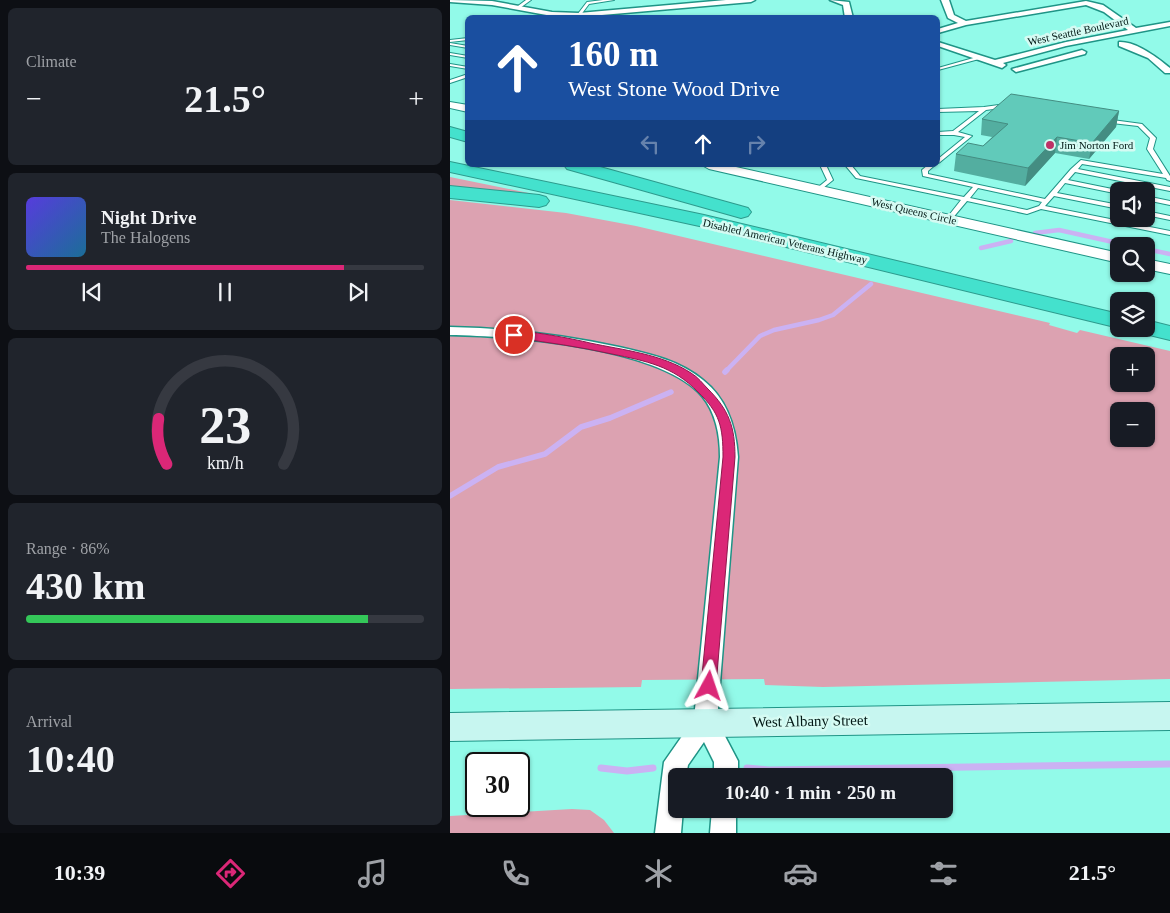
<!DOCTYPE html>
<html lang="en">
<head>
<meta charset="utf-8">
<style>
	:root { --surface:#171b24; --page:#20242c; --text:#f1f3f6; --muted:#9ea1a6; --line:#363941; --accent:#db2777 }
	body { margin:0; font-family:Georgia,serif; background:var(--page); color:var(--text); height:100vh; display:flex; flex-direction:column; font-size:19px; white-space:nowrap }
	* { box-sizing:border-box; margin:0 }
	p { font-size:16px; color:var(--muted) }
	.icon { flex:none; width:28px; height:28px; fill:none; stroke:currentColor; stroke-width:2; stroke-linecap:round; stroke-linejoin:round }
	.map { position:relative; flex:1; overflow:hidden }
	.drawer { display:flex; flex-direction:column; gap:8px; padding:8px; background:#0d0f14; width:450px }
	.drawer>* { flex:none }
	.top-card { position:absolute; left:15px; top:15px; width:475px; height:152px; border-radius:8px; box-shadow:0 1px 4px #0004; background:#1a4fa0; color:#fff; overflow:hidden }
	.controls { position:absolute; left:660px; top:182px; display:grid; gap:10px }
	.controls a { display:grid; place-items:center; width:45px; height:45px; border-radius:8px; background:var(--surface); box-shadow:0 1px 4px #0004; font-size:25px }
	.speed { position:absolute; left:15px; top:752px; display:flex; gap:10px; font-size:25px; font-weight:700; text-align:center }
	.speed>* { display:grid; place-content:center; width:65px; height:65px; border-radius:50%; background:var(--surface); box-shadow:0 1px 4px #0004; line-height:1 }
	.speed .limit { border:2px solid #111; border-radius:8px; background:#fff; color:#111 }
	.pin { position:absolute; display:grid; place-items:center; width:42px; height:42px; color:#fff; margin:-21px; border:2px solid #fff; border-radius:50%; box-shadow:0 1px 5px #0007 }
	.me { position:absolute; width:55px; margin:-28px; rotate:5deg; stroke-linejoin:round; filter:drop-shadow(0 0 4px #0008) }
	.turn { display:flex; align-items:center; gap:18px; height:105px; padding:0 20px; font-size:22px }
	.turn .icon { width:65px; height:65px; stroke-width:2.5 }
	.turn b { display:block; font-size:35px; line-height:42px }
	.lanes { display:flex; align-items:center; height:48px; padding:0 20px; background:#0003; justify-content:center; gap:25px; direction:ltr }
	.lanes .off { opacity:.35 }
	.big { font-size:38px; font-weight:800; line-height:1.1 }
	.drawer .card { flex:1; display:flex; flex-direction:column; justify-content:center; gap:8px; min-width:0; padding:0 18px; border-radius:8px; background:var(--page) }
	.drawer .dial { align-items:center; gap:0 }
	.dial svg { height:130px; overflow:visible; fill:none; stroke:var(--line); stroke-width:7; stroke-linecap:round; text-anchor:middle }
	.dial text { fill:var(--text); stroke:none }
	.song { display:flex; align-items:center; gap:15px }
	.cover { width:60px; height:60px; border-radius:8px; background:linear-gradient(135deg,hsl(250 70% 55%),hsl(200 70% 35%)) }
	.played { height:5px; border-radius:2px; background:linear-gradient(90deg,var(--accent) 80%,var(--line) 80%) }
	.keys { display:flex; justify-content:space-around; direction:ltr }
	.heat { display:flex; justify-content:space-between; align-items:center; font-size:28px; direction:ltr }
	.charge { height:8px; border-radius:4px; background:linear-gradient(90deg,#34c759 86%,var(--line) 0) }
	.trip { position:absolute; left:218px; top:768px; width:285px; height:50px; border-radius:8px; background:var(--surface); box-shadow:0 1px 4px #0004; font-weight:800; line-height:50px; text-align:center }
	.tabs { display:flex; height:80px; justify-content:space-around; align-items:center; background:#090b0e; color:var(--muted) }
	.tabs .icon { width:35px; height:35px }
	.tabs .selected { color:var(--accent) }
	.tabs b { font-size:22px; color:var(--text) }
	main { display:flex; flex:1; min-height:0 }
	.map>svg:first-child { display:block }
	.green { fill:#dca2b1; fill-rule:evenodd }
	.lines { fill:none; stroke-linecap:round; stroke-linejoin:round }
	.stream-far2 { stroke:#cbb2f3; stroke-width:4.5 }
	.stream-far1 { stroke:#cbb2f3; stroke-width:5.5 }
	.stream { stroke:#cbb2f3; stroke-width:7 }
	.service-casing { stroke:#1f9486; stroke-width:2 }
	.minor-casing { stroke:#1f9486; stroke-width:3 }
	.tertiary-casing { stroke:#1f9486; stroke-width:2 }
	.secondary-casing { stroke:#1f9486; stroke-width:2 }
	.motorway-casing { stroke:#2d9b8d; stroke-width:2 }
	.service { fill:#fff; fill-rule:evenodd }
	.minor { fill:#fff; fill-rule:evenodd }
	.tertiary { fill:#fff; fill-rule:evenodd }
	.secondary { fill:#c7f6f0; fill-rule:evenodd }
	.motorway { fill:#44e1cd; fill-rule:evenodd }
	.wall { fill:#53aea0 }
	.shaded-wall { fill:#448d82 }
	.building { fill:#61caba; stroke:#448d82 }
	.route { fill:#db2777; stroke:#8e194d }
	.poi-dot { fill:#be3267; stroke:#d5fbf3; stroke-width:2 }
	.labels { text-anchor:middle; stroke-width:5; stroke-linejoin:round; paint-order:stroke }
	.far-street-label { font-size:11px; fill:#021815; stroke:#d5fbf3 }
	.far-poi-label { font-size:11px; fill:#021815; stroke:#d5fbf3; text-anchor:start }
	.near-street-label { font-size:15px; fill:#021815; stroke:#d5fbf3 }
</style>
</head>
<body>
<main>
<section class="drawer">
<div class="card"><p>Climate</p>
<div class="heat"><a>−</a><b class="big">21.5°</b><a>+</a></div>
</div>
<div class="card">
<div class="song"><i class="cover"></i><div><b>Night Drive</b><p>The Halogens</p></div></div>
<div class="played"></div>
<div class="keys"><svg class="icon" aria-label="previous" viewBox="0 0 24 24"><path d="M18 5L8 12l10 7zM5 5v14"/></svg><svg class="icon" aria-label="pause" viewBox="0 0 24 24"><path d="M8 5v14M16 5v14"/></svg><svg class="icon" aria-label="next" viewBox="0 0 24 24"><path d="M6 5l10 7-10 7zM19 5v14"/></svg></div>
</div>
<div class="card dial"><svg viewBox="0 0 100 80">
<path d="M14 69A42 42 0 1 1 86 69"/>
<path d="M14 69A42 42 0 0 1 9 41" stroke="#db2777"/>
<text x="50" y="56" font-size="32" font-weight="700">23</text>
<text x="50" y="72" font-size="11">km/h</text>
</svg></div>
<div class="card"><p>Range · 86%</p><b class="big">430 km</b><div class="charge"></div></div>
<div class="card"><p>Arrival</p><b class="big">10:40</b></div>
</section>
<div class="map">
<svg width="720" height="833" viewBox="0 0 720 833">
	<rect width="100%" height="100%" fill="#92fae9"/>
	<!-- green -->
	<path class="green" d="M0,177l93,19 -5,2 -88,-8z
		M0,200l116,13 70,13 414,97 -1,2 28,8 3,-3 90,21v328l-347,8 -58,-2 -1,-6 -122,1 -1,7 -191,2zM669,356h27v28h-27zM669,411h27v28h-27z
		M122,809l18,1 14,10 10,13h-164v-17z"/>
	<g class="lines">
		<!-- stream-far2 -->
		<path class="stream-far2" d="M585,233l24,-3 72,16
			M531,248l30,-7
			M696,249l24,5
			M275,372l35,-36 14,-6 45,-10 14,-5 38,-31"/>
		<!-- stream-far1 -->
		<path class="stream-far1" d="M275,372l2,-2
			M0,496l48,-29 47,-13 36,-27 29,-9 61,-26"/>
		<!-- stream -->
		<path class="stream" d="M151,768l26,3 26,-3
			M297,768l22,2 401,-6"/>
		<!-- service casing -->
		<g class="service-casing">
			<path id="service" d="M76,0h5l-11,8h-2v-2z
				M153,0h11l-25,4 -9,12 -3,-1 10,-13z
				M18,38v2l-18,2v-2z
				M0,43l18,3v2l-18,-3z
				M0,53l18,3v2l-18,-3z
				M527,57l2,2 -41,11v-2z
				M0,64l18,3v2l-18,-3z
				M18,74v3l-18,6v-3z
				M556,104l2,1v2l-22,3 -28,22 14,4 -32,26 -2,1v-4l27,-22 -11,-2h-16v-3l15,-1 26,-20 -41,1v-3l46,-2z
				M655,119l37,5 14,14 -3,11 17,27v5l-3,-1 -1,-2 -84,-14 -4,5 92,18v4l-95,-19 -7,8 54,11h-3v3l-54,-11 -8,10 62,12v4l-65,-13 -9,10 125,25v4l-129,-26 -14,5 -60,-13 -16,19 -2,1 -3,-2 15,-19 -105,-22 -11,-13h6l9,11 104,21 9,-10 -50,-11 -1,-6 6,-5h7l-7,6v3l117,25 26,-30 10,-9 82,14 -16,-25 3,-11 -12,-12 -35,-4 -1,-1zM528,188l64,14 -3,4 -12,4 -57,-12z
				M370,165h6l7,15 -15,12 -2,-1v-2l11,-9z
				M696,196l24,5v4l-24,-5z
				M696,211l24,5v4l-24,-5z"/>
		</g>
		<!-- minor casing -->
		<g class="minor-casing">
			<path id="minor" d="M0,0l42,1 60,11 27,1 147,-13h29l-4,2 -172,15 -27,-1 -60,-11 -42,-3z
				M380,0l19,2 4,16h-8l-2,-13z
				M491,0h8l5,15 12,6 120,-20 17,4 33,23 34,-6v4l-104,20 -63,17 3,2 -4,3 -64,-22v-4l57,18 71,-18 62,-12 -24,-18 -18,-7 -120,20 -28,8v-4l20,-6 -10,-5z
				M669,42c17,-1 39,16 51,26v5h-5l-17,-15 -29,-12z
				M632,50l4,2 -1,2 -69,18 -4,-3z
				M0,327c57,1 113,8 169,20 30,7 60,13 84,33 24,19 33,47 35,77l-21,264 21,40v15h-24v-14l-10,-20 -16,23 -2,11h-10v33h7l-2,24h-26l9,-71 30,-43 26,-262c0,-22 -4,-44 -18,-61 -42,-49 -190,-60 -252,-61z
				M262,809h24v24h-26z"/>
		</g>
		<!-- tertiary casing -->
		<g class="tertiary-casing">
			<path id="tertiary" d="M0,102l18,3v7l-18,-4z
				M252,165h25l392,88v10l-410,-94z
				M696,259l24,5v10l-24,-5z"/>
		</g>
		<!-- secondary casing -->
		<g class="secondary-casing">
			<path id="secondary" d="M720,702v28l-720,11v-28z"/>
		</g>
		<!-- motorway casing -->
		<g class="motorway-casing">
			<path id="motorway" d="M0,127l18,5v10l-18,-5z
				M0,162l254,53 415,99v14l-415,-101 -254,-55z
				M114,165h29l155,43 3,4 -3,4 -7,2 -7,-2 -167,-47z
				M0,186l89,9 7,2 3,4 -3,4 -7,2 -89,-9z
				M696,320l24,6v14l-33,-8 -2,-3h11z"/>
		</g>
		<!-- service -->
		<use href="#service" class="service"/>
		<!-- minor -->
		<use href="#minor" class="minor"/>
		<!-- tertiary -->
		<use href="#tertiary" class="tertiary"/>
		<!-- secondary -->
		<use href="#secondary" class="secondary"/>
		<!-- motorway -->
		<use href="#motorway" class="motorway"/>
	</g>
	<!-- wall -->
	<path class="wall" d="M669,111l-3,16 -27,32 -34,-6 -30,33 -71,-15 2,-17 27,-8 9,-9 -11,-2 1,-16z"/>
	<!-- shaded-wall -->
	<path class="shaded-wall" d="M669,111l-3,16 -27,32 3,-16z
		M607,137l-2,16 -30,33 3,-18z"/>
	<!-- building -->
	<path class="building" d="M561,94l108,17 -27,32 -35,-6 -29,31 -72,-14 12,-11 15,3 25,-22 -26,-5z"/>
	<!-- route -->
	<path class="route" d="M61,332c13,-3 63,7 79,11 33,7 72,11 101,30 7,4 12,11 17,16 21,21 27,38 27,68l-19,229 -2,5 -5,2 -6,-2 -2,-5 22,-229c0,-30 -3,-44 -25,-65 -25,-26 -52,-31 -86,-38 -32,-7 -65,-12 -98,-16l-3,-1z"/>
	<!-- markers -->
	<circle class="poi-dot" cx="600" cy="145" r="5"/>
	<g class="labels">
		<!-- far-street labels -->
		<g class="far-street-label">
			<text transform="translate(628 31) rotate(-12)" y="4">West Seattle Boulevard</text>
			<text transform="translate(464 211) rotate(13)" y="4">West Queens Circle</text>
			<text transform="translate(335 241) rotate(13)" y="4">Disabled American Veterans Highway</text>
		</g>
		<!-- far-poi labels -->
		<g class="far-poi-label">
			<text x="610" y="149">Jim Norton Ford</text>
		</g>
		<!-- near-street labels -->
		<g class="near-street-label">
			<text transform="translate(360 721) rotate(-1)" y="5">West Albany Street</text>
		</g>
	</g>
</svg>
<div class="controls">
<a><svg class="icon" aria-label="sound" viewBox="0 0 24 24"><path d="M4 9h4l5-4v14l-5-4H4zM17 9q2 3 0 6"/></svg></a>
<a><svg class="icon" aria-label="search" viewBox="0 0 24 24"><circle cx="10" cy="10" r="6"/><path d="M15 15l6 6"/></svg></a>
<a><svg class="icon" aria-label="layers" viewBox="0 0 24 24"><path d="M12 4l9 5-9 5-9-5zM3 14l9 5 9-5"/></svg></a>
<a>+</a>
<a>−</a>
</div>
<div class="speed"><div class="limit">30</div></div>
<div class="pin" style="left:64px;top:335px;background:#d93025"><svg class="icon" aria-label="arrive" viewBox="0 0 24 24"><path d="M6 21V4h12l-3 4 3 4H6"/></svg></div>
<svg class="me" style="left:259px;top:686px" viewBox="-20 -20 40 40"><path d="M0-17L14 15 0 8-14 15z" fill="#db2777" stroke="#fff" stroke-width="4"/></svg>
<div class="trip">10:40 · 1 min · 250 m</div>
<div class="top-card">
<div class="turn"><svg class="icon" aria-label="ahead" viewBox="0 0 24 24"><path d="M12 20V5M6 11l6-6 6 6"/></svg><div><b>160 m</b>West Stone Wood Drive</div></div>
<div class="lanes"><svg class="icon off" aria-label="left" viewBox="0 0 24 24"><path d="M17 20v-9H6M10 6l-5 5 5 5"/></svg><svg class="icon" aria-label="ahead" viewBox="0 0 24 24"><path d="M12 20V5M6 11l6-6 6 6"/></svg><svg class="icon off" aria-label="right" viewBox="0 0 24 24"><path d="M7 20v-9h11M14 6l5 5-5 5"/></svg></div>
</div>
</div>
</main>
<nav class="tabs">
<b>10:39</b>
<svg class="icon selected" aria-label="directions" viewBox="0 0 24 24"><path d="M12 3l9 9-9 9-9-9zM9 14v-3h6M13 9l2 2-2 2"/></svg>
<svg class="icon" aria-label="music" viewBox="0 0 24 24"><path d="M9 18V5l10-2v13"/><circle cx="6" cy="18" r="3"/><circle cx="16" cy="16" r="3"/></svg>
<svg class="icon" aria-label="phone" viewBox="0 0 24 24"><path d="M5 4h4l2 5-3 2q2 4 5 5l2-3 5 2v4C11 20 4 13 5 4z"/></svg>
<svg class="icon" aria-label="climate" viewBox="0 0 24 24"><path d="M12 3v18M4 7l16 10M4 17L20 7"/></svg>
<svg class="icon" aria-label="car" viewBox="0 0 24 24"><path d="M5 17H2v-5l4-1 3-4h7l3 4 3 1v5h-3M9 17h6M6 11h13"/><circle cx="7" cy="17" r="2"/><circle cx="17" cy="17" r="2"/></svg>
<svg class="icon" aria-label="filters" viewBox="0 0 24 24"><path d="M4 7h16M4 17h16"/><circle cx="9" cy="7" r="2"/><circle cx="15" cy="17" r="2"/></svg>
<b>21.5°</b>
</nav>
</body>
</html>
